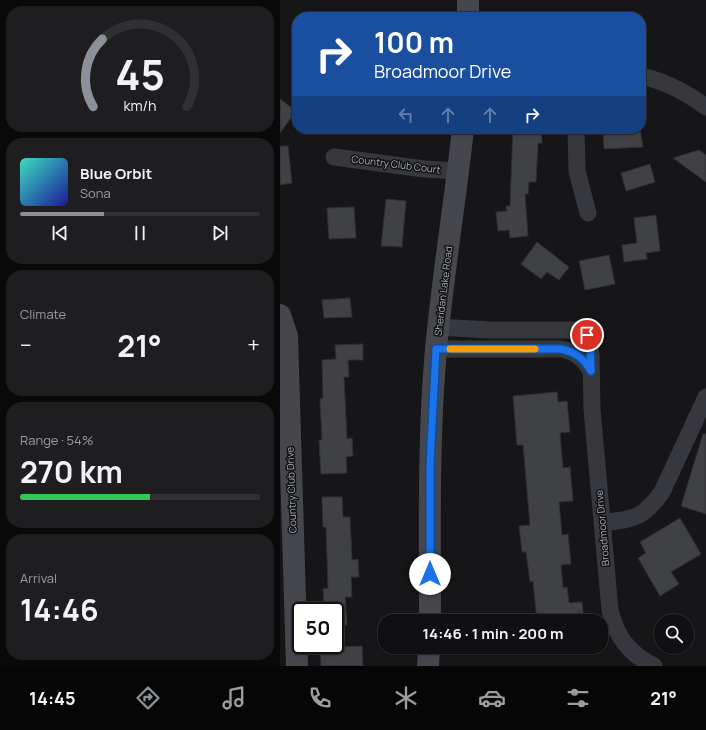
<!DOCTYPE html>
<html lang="en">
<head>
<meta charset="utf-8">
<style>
	:root { --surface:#101012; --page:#1e1e20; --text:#f1f3f6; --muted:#9c9d9f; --line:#303032; --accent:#8c9099 }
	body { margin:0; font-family:Manrope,sans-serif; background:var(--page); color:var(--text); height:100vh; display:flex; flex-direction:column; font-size:15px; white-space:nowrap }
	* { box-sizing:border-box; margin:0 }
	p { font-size:13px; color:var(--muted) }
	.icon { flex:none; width:22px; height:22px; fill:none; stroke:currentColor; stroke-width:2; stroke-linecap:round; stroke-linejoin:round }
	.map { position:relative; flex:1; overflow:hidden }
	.side { display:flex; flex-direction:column; gap:6px; padding:6px; background:#09090a; width:280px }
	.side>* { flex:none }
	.top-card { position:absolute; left:12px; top:12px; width:354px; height:122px; border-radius:16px; box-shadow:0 1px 3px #0004,0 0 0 1px var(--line); background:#1a4fa0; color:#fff; overflow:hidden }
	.controls { position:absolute; left:374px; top:614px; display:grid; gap:8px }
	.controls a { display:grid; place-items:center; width:40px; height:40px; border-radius:50%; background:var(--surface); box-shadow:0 1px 3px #0004,0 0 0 1px var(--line); font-size:20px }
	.speed { position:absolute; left:12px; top:602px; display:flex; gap:8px; font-size:20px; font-weight:700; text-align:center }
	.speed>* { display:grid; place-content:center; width:52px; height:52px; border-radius:50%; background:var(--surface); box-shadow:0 1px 3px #0004,0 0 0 1px var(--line); line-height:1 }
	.speed .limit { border:2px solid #111; border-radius:6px; background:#fff; color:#111 }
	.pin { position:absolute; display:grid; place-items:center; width:34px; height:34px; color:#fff; margin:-17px; border:2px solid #fff; border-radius:50%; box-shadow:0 1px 4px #0007 }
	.me { position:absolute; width:44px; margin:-22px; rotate:0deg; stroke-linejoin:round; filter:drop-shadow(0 0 3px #0008) }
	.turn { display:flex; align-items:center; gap:14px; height:84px; padding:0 16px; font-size:18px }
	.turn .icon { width:52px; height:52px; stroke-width:2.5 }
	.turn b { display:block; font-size:28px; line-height:34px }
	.lanes { display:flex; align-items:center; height:38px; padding:0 16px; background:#0003; justify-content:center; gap:20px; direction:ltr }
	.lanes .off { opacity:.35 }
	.big { font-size:30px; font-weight:700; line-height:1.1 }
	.side .widget { flex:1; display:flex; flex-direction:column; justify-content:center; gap:6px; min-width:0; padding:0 14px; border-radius:16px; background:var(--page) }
	.side .dial { align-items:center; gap:0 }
	.dial svg { height:104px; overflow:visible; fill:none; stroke:var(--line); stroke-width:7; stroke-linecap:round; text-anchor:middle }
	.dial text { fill:var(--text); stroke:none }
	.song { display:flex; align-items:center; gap:12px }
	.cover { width:48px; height:48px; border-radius:6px; background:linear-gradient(135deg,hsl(170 70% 55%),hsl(240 70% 35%)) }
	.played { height:4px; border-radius:2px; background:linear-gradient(90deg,var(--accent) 35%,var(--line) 35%) }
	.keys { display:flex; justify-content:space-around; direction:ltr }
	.heat { display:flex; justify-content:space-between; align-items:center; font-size:22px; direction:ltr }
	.charge { height:6px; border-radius:3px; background:linear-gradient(90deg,#34c759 54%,var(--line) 0) }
	.trip { position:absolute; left:98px; top:614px; width:230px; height:40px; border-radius:16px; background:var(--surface); box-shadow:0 1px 3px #0004,0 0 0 1px var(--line); font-weight:700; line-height:40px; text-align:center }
	.tabs { display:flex; height:64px; justify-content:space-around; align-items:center; background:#060607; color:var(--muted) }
	.tabs .icon { width:28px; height:28px }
	.tabs .on { color:var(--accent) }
	.tabs b { font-size:18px; color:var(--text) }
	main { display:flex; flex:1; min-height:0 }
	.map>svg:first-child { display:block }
	.building { fill:#404145; stroke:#303034 }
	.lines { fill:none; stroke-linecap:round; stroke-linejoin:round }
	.street { stroke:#37383d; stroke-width:17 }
	.secondary { stroke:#45474d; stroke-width:22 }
	.route-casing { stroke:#114b97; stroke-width:10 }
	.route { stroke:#1a73e8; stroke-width:7 }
	.slow { stroke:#f59e0b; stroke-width:7 }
	.labels { text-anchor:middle; stroke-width:3; stroke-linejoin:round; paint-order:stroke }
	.street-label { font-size:10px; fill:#a8adb8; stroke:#111113 }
</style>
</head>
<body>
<main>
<section class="side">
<div class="widget dial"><svg viewBox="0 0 100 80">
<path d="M14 69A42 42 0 1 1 86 69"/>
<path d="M14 69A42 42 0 0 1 21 17" stroke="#8c9099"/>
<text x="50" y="56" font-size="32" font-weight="700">45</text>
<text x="50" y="72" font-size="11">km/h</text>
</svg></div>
<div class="widget">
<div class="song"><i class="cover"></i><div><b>Blue Orbit</b><p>Sona</p></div></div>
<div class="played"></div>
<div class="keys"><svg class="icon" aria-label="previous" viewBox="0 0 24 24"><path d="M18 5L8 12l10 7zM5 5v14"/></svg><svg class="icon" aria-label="pause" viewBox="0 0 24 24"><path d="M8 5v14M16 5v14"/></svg><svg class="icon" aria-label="next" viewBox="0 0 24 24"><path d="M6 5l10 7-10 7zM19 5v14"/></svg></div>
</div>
<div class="widget"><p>Climate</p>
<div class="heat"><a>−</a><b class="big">21°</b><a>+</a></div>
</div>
<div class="widget"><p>Range · 54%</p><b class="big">270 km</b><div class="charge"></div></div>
<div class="widget"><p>Arrival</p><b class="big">14:46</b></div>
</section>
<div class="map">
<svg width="426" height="666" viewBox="0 0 426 666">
	<rect width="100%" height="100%" fill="#161618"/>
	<!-- building -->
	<path class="building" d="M0,99l16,12 -16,22z
		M233,129h28l1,14h-4l-2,39h-7l-1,12h-3l3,42 -18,2 -1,-8 -11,1 -2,-19 11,-1 -1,-5h4z
		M323,129h37l3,18 -39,2z
		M0,146h8l4,37 -12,2z
		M419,150l7,5v27l-33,-24z
		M370,164l5,18 -29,9 -5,-18z
		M106,199l20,2 -4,46 -21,-1z
		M74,207l2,31 -27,1 -2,-31z
		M376,215l4,36 -14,2 1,6 -23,3 -2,-17 15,-2 -3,-25z
		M257,242l32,25 -10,13 -12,-8 -6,7 -20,-15z
		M329,255l6,29 -30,6 -6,-29z
		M70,298l2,19 -28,1 -2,-18z
		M83,344v16h-15l1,17h-5l3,62 5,-1 1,18 -7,1 1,16 -26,1 -2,-34h3l-2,-41 3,-1 -1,-38 14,-1 -1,-14z
		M277,392l1,10 9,-1 3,31 -10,1 1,13 2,22 7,-1 3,34 -14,1 3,33 6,-1 3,30 -10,1 2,23 4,-1 2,16 13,-1 2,19h-47l-4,-40 -3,1 -4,-30h-4l-3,-26 11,-1 -7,-80h-6l-4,-49z
		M423,434h3v80l-25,-8z
		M42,497h20l1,20h7l2,43 6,-1 1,18h-8l1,20h-7l2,28h-12v-14h-11l-1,-22 5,-1 -2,-61h-3z
		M400,518l21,36 -30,18 8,12 -19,12 -22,-38 8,-5 -6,-11z
		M82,646l1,20h-42l-1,-18z"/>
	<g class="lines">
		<!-- street -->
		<path class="street" d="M361,76c24,5 46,17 65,31
			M296,129l1,42 11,42
			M54,157l90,12 34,2
			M158,327l51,3h89l9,5 4,20 1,54 18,201c6,26 19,44 44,56
			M156,349h125c15,3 22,9 30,22
			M322,523c31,-4 41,-4 60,-31l44,-95"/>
		<!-- secondary -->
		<path class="secondary" d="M188,17v-17
			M0,315l7,21 10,330
			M150,621c0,-91 -2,-182 6,-272 7,-74 19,-147 27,-220
			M148,666l1,-19"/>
	</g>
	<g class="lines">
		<!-- route casing -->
		<g class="route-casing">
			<path id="route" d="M150,574v-109l6,-116h125c15,3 22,9 30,22l-1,-27 -3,-9"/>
		</g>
		<!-- route -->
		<use href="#route" class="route"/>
		<!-- slow -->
		<path class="slow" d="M170,349h85"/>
	</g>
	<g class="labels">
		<!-- street labels -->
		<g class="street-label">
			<text transform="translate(116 164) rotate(7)" y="4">Country Club Court</text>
			<text transform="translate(163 291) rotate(-83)" y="4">Sheridan Lake Road</text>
			<text transform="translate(11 490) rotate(-92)" y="4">Country Club Drive</text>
			<text transform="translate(322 528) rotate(-95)" y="4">Broadmoor Drive</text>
		</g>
	</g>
</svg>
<div class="controls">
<a><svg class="icon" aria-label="search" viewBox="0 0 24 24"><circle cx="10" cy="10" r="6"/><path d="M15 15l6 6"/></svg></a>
</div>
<div class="speed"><div class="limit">50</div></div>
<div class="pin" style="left:307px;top:335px;background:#d93025"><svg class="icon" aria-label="arrive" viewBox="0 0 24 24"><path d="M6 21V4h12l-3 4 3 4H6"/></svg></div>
<svg class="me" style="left:150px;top:574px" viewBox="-20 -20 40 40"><circle r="19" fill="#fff"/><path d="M0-13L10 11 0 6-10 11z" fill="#1a73e8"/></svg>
<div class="trip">14:46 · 1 min · 200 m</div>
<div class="top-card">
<div class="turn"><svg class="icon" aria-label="right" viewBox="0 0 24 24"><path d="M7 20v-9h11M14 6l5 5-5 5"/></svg><div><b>100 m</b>Broadmoor Drive</div></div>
<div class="lanes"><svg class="icon off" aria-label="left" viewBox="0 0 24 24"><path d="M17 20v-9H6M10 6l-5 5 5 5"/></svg><svg class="icon off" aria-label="ahead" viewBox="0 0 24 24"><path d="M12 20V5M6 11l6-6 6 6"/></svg><svg class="icon off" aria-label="ahead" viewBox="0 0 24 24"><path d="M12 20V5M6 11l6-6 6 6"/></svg><svg class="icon" aria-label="right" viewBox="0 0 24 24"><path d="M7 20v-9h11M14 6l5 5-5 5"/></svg></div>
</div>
</div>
</main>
<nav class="tabs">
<b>14:45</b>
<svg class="icon on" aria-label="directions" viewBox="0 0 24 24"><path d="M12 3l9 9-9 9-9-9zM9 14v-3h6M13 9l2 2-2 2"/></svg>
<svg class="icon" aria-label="music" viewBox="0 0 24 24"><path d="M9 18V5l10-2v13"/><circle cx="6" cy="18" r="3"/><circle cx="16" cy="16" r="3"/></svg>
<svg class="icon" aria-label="phone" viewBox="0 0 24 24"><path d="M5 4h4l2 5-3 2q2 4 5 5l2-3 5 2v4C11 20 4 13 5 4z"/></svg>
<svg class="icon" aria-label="climate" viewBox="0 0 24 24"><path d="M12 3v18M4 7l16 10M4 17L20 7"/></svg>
<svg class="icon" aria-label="car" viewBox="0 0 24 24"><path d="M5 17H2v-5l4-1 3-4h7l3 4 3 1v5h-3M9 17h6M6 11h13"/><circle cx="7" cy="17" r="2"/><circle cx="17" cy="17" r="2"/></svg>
<svg class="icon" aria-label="filters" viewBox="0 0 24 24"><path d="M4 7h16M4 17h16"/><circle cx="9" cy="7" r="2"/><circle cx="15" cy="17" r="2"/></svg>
<b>21°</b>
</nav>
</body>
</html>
